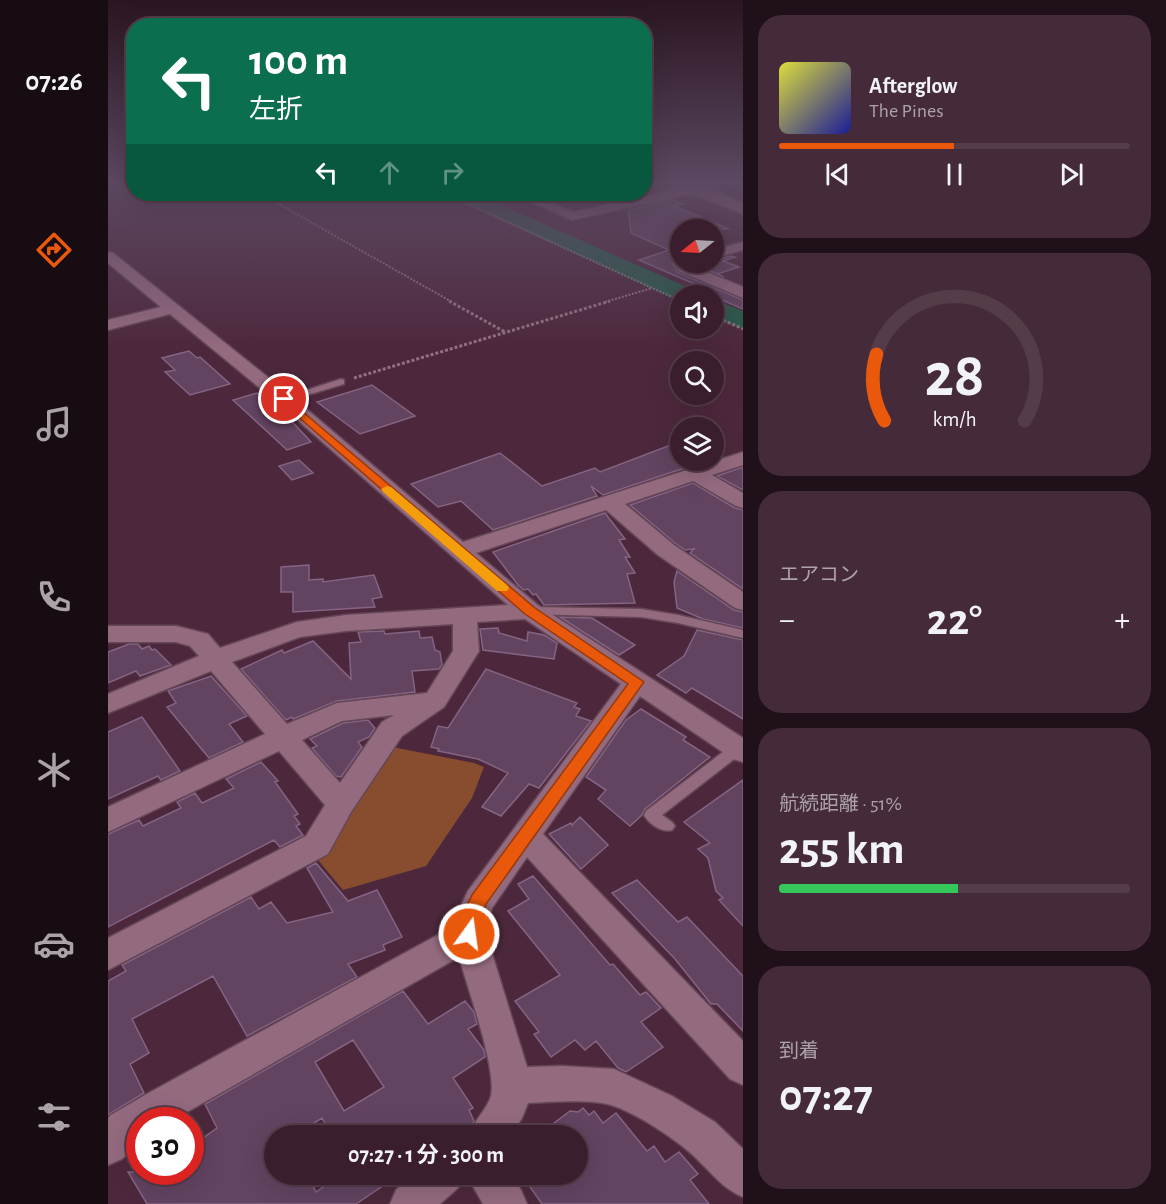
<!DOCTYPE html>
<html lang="ja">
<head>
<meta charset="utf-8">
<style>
	:root { --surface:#3a1e2d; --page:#452b39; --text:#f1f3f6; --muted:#aba2aa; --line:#543c49; --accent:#ea580c }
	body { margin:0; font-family:"Alegreya Sans","Noto Sans JP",sans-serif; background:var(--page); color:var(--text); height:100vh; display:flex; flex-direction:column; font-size:22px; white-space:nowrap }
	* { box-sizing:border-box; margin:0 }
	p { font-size:20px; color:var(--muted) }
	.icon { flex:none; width:33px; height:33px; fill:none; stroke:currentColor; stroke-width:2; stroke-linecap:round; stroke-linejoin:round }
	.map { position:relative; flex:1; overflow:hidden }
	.details { display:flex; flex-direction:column; gap:15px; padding:15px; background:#201019; width:423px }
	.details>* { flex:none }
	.banner { position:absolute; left:18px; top:18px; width:526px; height:183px; border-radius:24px; box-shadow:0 6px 24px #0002,0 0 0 2px var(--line); background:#0b6e4f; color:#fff; overflow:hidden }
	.needle { width:39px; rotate:252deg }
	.controls { position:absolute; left:562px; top:219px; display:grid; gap:12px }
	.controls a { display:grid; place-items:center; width:54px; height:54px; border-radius:50%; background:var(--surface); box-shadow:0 6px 24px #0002,0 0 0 2px var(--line); font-size:30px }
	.speed { position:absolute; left:18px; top:1107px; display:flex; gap:12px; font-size:30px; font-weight:700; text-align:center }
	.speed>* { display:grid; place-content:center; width:78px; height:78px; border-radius:50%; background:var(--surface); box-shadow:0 6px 24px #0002,0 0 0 2px var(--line); line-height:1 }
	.speed .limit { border:9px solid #d22; background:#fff; color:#111 }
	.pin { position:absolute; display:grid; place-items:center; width:51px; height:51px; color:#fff; margin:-26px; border:3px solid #fff; border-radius:50%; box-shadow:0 2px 6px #0007 }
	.me { position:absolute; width:66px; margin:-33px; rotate:14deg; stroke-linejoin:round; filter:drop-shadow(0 0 4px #0008) }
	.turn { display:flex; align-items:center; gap:21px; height:126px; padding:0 24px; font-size:27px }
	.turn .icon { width:78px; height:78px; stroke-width:2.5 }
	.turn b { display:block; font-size:42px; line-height:51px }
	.lanes { display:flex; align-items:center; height:57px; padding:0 24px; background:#0003; justify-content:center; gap:30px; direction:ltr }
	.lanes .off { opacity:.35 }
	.big { font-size:45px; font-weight:700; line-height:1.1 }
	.details .tile { flex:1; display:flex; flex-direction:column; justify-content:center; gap:9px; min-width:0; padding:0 21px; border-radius:24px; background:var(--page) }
	.details .dial { align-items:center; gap:0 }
	.dial svg { height:156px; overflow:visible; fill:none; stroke:var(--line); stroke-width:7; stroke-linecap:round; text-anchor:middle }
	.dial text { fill:var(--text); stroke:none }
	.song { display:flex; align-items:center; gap:18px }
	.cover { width:72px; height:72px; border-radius:9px; background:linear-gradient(135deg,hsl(60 70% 55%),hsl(240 70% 35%)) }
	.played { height:6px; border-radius:3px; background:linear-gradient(90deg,var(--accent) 50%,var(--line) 50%) }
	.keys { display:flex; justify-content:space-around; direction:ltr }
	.heat { display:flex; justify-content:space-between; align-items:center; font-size:33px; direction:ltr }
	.charge { height:9px; border-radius:4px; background:linear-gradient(90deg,#34c759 51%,var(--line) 0) }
	.trip { position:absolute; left:156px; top:1125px; width:324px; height:60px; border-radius:30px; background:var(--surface); box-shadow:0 6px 24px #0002,0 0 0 2px var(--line); font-weight:700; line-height:60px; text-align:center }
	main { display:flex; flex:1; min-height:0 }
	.tab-bar { display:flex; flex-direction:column; width:108px; justify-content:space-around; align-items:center; background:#170c12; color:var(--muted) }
	.tab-bar .icon { width:42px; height:42px }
	.tab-bar .on { color:var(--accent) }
	.tab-bar b { font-size:27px; color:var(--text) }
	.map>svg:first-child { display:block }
	.green { fill:#874d2e }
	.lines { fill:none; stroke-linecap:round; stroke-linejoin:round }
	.river { fill:#245c49; fill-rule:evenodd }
	.building { fill:#624360; stroke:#846483; stroke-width:1.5; fill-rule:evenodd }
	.service-casing { stroke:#654757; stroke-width:3 }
	.minor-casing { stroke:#654757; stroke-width:3 }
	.secondary-casing { stroke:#654757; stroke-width:3 }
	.path-far1 { stroke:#917181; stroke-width:2; stroke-dasharray:2 1.5; stroke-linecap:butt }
	.path { stroke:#917181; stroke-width:3; stroke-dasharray:3 2; stroke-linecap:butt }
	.service { fill:#946a7f; fill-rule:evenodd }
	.minor { fill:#946a7f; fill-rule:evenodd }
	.secondary { fill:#946a7f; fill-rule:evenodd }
	.route { fill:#ea580c; stroke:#983908; stroke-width:1.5 }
	.slow { fill:#f59e0b }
</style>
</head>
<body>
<main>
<nav class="tab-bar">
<b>07:26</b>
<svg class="icon on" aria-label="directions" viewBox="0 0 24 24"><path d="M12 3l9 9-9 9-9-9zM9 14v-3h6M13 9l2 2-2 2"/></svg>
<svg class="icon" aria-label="music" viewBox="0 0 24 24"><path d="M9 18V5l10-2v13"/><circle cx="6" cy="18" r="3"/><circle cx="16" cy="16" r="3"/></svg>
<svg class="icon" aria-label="phone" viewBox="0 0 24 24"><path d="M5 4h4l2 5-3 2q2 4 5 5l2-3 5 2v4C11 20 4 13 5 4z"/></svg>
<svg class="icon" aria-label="climate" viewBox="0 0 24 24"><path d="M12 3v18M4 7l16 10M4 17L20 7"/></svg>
<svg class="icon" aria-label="car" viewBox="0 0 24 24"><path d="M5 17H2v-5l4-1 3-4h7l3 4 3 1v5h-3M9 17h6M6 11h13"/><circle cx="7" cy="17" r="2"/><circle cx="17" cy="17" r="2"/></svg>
<svg class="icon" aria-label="filters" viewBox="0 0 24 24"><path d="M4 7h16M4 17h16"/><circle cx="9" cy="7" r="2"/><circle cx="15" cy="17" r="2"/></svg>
</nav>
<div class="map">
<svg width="635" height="1204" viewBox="0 0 635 1204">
	<rect width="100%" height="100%" fill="#4d283c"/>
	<!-- green -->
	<path class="green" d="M279,746l87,17 10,4 -12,31 -46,68 -83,24 -25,-30 7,-4z"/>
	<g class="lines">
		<!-- river -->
		<path class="river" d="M342,194h26l220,97 3,5h-18v6l-3,-1 -225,-103z
			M606,300l29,11v18l-29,-11z"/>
	</g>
	<!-- building -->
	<path class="building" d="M565,200l9,4 -8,2 55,23 -48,1v27l-8,7 4,8 66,28v9l-49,-21 5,-2 -60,-26 30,-10 -38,-17 -3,-23z
		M623,256l4,1 -12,4 16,6 -22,7 7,3 -30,-13 20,-2v-2z
		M81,351l8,7 3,-1 30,27 -40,11 -25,-23 10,-2 -13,-12z
		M264,385l43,31 -55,18 -43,-32z
		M149,393l27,20 27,29 -24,8 -54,-50z
		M573,441v19h28l-106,35 -12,-9 6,10 -104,34 -32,-29 -23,6 -27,-23 89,-31 42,33 53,-18 5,4z
		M191,460l14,13 -21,7 -13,-14z
		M635,467v23l-26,-14z
		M585,483l42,25 8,2v79l-53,-36 4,-4 -9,1 -10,-7 -45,-38z
		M497,513l20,26 -6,1 11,17h-5l10,16 -8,1 8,29 -91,2 -8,-11 -3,1 -5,-6 -4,1 -6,-5 -25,-33z
		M201,565v15l14,-1v3l51,-7 8,22 -10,2 3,8 -82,5v-20h-12v-25z
		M569,571l57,39 9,2v16l-40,-9 -26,-11 -3,-26z
		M452,617l32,1 43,27 -16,10z
		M390,628l1,5 28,8 1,-9 16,3 13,8 -3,16 -71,-9 -3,-21z
		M589,630l46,10v79l-51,-31 -6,5 -29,-18 27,-19z
		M276,631l1,3 34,-3 1,7 12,-1 3,13 5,2 2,13 -3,4 -27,2 3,21 -78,9 -44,18 -1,-2 -6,3 -45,-51 41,-19 2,3 29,-12 38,38 -2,-36 12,-1 -3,-10z
		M21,644h9l4,5 7,-3 3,4 3,-1 16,16 -31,11 -4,-5 -28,12v-31z
		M378,669l91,34 -3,4 6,2 -4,7 15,5 -52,67 -10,-4 -28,32 -19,-9 26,-34 -30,-14 -40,-8 1,-2 -8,-2 7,-21 10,2z
		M103,676l36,40 -18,8 14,18 -34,16 -42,-51 9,-4 -8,-12z
		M533,709l45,28 -3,3 27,17 -65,52 -3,6 -12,11 -32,-27 8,-9 -20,-13 40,-57z
		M34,717l38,54 -19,9 -3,-4 -50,23v-67z
		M260,720l7,8 -6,9 -11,5 4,5 -21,30 -5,-1 -24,-28 5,-2 -7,-7 33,-16z
		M153,762l17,19 -3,1 23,32 -4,2 6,8 -4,2 7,9 -23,12 -6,-7 -166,87v-93l31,-14 4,6 38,-18 -4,-6 18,-9 7,10 32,-15 -8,-9z
		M635,780v146l-24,-26 4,-2 -7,-7 -8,-33 -10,-9 12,-6 -26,-21z
		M472,817l28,28 -27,24 -32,-35 22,-11 1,2z
		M208,863l32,38 29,-11 25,47 -19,8 2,5 -37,14 9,13 -110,59 -34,-60 -81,43 17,34 -19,11 14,29 -36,22v-134l18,-10 -4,-6 129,-68 8,12 12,-7 16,21 46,-11 -26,-44z
		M425,876l77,89 3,-1 27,31 6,-3 15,16 -20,14 22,25 -37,25 -8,-4 -22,-27 -11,9 -10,-10 -24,17 -17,-23 5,-2 -24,-31 45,-26 -52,-64 21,-12 -11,-15z
		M529,880l41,42 9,-5 56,59v55l-26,-27h-6l-36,-45 -63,-66z
		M295,991l25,33 37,-23 9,11 3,12 -9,5 16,21 1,7 -32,21 20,30 -4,2 5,11 -5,8 -11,7h-126l-10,-18 -29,18h-19v38h33l9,18 26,-18h31l8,13 -25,17h-209l-19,-32h62v-25l27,-19 -12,-24zM245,1040l31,47 -40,24 -29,-49z
		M475,1108l6,7 5,-4 9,12 13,-10 31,38 7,-5 11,16 14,-10 19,22 -8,6 19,24h-167l-21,-30h57v-38h-41l33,-25 8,1z"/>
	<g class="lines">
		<!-- service casing -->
		<g class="service-casing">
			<path id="service" d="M233,379l3,1v4l-60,18 -5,-3z
				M423,607l110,2 37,6 65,15v8l-65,-15 -37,-6 -114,-3 -2,-3z
				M629,744l5,1v8l-80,62 10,7 3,4 -3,4c-10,3 -23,-6 -28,-15l2,-4 86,-66z"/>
		</g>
		<!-- minor casing -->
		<g class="minor-casing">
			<path id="minor" d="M589,185l6,4 -2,3 -129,28 -60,-26h16l45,18z
				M635,242v8l-29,8v-8z
				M0,252l5,1 177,142 173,147 280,-90v13l-31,10 31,18v15l-7,-2 -43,-25 -68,23 49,41 69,47v18l-8,-2 -77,-53 -52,-45 -130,43 63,53 204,132v24l-10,-3 -93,-63 -97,138 200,207v44l-13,-6 -203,-222 -35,51 -6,26 41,133 36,-1 51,3 58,27 43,26 28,27v48c-24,-10 -36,-31 -56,-47 -18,-15 -53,-38 -76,-45 -21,-6 -60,-3 -83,-2l-6,15 -11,18h-43c5,-14 20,-28 23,-40 6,-27 -24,-110 -32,-139l-286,163h-33v22l-18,17 -14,6v-47l3,-3 34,-20 309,-169 2,-11 12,-24 153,-207 -96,-65 -48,3 2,29 -35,56 -42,29 -51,76 -23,42 -220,116v-32l198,-102 19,-31 -46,-54 -171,81v-25l157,-73 -54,-63 -103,42v-19l91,-38 -9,-10 -14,-4h-68v-16h68l32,8 12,14 77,-26 49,-7 162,-10 -230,-202 -108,-89 -62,16v-10l53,-13 -53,-44zM345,624v27l-26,42 -90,10 -50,21 -55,-62 68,-25 46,-6zM286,715l-12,7 -42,61 -38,-43 40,-19z
				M573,259v3h12l-3,3 53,22v11l-64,-27 -4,-7z
				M305,1174h51l-6,14 -18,16h-50l6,-14z
				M358,1174h45l10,16 6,14h-44z"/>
		</g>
		<!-- secondary casing -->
		<g class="secondary-casing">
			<path id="secondary" d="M564,182h22l49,21v11l-69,-28z"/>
		</g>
		<!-- path-far1 -->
		<path class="path-far1" d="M153,194l191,108
			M338,194l235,107
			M497,302l47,-14"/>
		<!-- path -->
		<path class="path" d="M341,301l56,31
			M606,316l29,13
			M246,378l256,-77"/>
		<!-- service -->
		<use href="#service" class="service"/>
		<!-- minor -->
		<use href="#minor" class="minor"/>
		<!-- secondary -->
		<use href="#secondary" class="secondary"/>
	</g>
	<!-- sky -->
	<linearGradient id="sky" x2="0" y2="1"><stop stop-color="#2a1621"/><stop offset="0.52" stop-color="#5c4861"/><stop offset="1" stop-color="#5c4861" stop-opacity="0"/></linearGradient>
	<rect width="635" height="350" fill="url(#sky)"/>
	<!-- route -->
	<path class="route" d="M176,396l251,212 109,74 -158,222c-5,12 -5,24 -10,35l-7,3 -6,-3c-7,-14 3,-31 9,-44l156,-211 -103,-70 -245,-213v-4z"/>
	<!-- slow -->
	<path class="slow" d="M279,486l4,1 116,98 2,3 -2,3h-10l-114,-99 -2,-3z"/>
</svg>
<div class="controls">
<a><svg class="needle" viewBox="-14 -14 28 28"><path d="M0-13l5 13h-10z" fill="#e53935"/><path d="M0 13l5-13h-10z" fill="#aba2aa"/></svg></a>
<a><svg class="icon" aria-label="sound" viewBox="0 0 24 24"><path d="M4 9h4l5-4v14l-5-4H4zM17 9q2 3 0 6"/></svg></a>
<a><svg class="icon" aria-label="search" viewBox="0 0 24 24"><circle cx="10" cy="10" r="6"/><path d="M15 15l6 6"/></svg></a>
<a><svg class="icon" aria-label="layers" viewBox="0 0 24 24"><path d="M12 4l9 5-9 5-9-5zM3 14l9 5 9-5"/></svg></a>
</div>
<div class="speed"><div class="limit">30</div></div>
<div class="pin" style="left:176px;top:399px;background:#d93025"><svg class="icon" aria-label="arrive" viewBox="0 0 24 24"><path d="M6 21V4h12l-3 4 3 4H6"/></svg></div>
<svg class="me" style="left:361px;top:934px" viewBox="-20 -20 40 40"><circle r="17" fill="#ea580c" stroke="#fff" stroke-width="3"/><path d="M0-11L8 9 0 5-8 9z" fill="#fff"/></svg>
<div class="trip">07:27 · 1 分 · 300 m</div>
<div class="banner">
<div class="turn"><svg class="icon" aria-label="left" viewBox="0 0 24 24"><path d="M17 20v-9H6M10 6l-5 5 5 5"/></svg><div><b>100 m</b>左折</div></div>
<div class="lanes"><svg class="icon" aria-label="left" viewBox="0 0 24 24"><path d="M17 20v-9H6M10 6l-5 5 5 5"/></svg><svg class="icon off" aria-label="ahead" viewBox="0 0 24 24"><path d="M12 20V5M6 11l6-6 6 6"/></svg><svg class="icon off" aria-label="right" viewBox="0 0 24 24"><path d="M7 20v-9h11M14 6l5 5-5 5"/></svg></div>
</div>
</div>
<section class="details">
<div class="tile">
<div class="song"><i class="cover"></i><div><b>Afterglow</b><p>The Pines</p></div></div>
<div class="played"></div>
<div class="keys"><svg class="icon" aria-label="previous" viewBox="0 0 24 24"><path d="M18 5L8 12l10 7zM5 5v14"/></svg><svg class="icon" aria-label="pause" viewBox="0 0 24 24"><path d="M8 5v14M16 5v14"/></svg><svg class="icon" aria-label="next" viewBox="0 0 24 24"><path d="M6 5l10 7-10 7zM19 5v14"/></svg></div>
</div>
<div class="tile dial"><svg viewBox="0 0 100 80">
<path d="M14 69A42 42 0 1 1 86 69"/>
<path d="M14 69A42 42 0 0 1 10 35" stroke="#ea580c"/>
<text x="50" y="56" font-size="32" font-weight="700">28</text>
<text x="50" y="72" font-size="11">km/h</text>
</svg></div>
<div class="tile"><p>エアコン</p>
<div class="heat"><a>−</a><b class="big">22°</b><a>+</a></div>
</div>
<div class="tile"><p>航続距離 · 51%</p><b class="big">255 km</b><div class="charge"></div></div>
<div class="tile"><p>到着</p><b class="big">07:27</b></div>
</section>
</main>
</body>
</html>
